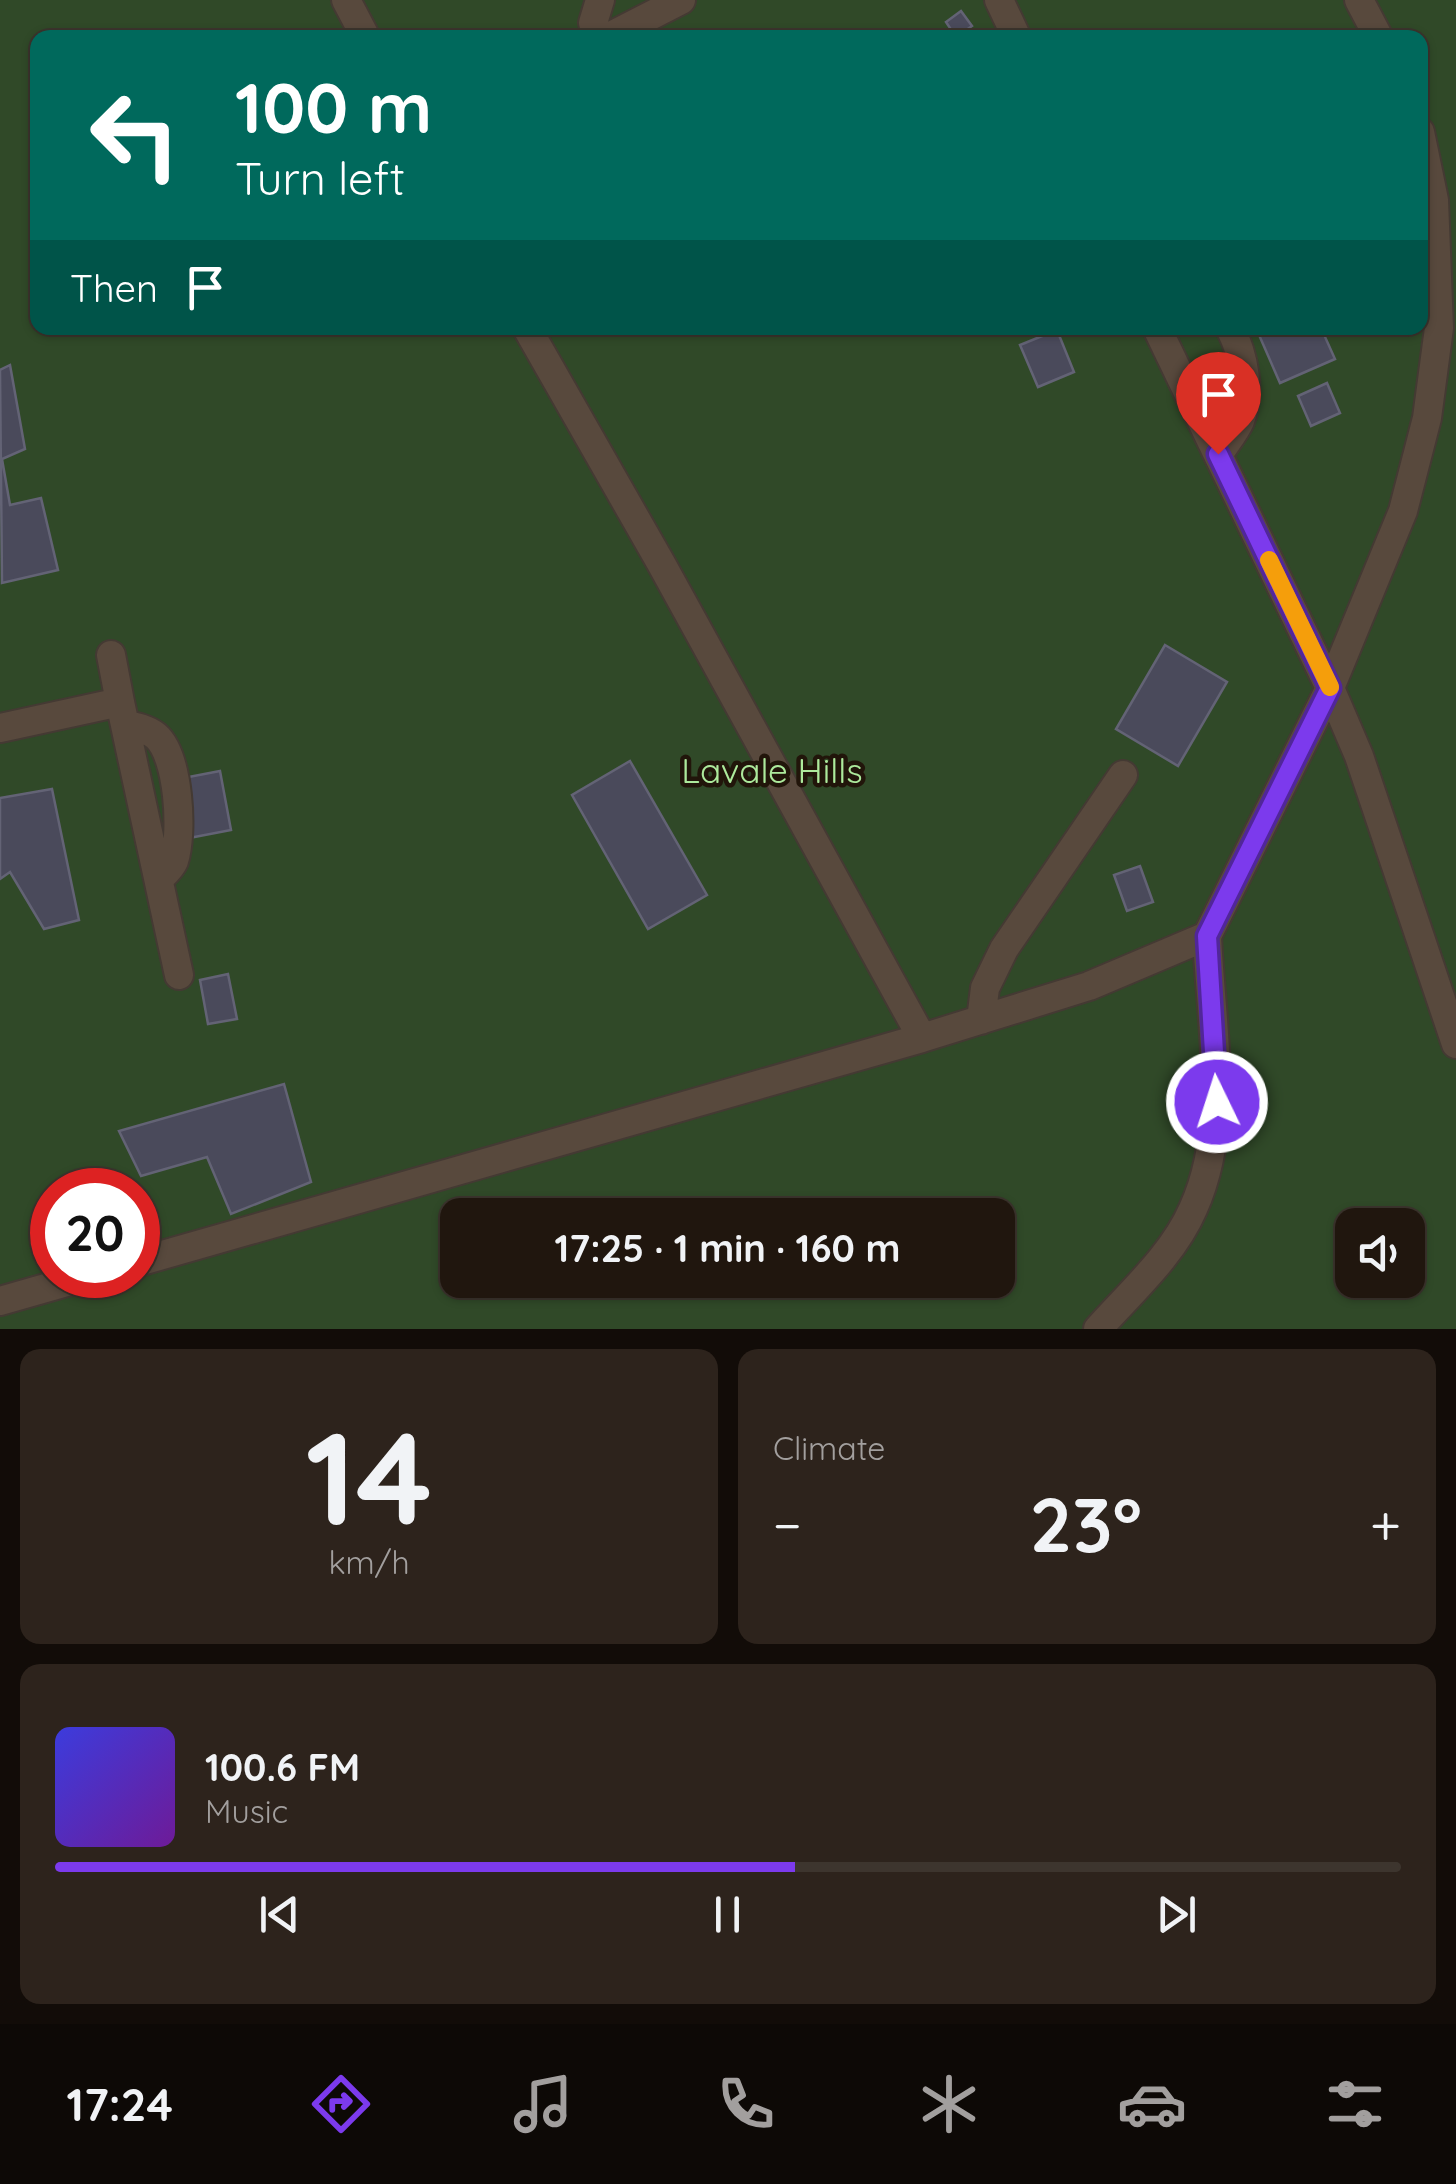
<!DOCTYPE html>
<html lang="en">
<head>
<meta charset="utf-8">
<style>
	:root { --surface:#20160e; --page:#2d231c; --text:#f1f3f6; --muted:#a29f9e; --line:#3d352e; --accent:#7c3aed }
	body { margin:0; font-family:Quicksand,sans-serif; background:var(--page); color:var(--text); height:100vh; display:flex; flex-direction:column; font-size:38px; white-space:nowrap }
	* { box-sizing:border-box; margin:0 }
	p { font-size:32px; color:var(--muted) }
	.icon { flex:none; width:55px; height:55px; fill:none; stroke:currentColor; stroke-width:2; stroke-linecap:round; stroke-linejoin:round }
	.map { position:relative; height:1329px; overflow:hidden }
	.side { display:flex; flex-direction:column; gap:20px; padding:20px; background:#120c08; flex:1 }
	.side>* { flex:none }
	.guide { position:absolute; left:30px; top:30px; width:1398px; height:305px; border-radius:20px; box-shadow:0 2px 8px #0004,0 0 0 2px var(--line); background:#00695c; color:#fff; overflow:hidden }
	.tools { position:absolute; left:1335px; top:1208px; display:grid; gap:20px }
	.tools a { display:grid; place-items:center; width:90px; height:90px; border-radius:20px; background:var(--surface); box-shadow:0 2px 8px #0004,0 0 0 2px var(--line); font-size:50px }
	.speed { position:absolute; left:30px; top:1168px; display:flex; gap:20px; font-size:50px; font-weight:700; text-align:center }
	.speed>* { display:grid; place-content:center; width:130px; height:130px; border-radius:50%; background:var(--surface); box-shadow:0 2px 8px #0004,0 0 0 2px var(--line); line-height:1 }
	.speed .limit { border:15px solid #d22; background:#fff; color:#111 }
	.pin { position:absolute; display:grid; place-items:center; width:85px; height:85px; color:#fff; margin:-102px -42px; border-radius:50% 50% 50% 0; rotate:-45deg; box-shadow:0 0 10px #0007 }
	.pin .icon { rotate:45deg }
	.me { position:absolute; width:110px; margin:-55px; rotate:356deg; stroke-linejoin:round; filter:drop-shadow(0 0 8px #0008) }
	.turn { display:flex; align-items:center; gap:35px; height:210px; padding:0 40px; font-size:45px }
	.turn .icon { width:130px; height:130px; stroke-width:2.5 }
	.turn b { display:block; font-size:70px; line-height:85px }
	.then { display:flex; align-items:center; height:95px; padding:0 40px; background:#0003; gap:20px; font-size:38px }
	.big { font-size:75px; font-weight:700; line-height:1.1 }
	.side .tile { flex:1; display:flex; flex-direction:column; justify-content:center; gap:15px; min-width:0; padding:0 35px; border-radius:20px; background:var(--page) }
	.side .dial { align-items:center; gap:0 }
	.dial b { font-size:130px; line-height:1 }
	.song { display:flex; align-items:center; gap:30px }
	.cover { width:120px; height:120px; border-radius:15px; background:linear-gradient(135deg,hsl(240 70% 55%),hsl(280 70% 35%)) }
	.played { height:10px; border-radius:5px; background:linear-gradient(90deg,var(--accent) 55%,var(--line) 55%) }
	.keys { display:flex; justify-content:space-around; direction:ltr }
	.heat { display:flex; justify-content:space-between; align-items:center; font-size:55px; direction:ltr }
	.side .tiles { flex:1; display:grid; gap:20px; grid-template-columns:1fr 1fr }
	.tile:last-child { grid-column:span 2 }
	.trip { position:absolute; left:440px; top:1198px; width:575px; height:100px; border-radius:20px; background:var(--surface); box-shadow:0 2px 8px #0004,0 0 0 2px var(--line); font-weight:700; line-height:100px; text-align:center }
	.dock { display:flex; height:160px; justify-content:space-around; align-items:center; background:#0d0906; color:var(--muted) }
	.dock .icon { width:70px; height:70px }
	.dock .current { color:var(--accent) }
	.dock b { font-size:45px; color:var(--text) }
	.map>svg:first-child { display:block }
	.green { fill:#304928; fill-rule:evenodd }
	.building { fill:#4a4a5b; stroke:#636375; stroke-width:2.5 }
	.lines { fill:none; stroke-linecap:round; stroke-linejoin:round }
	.minor-casing { stroke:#443a33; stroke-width:32 }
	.minor { stroke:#58493d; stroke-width:28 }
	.route-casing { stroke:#51269a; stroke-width:25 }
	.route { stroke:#7c3aed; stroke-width:18 }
	.slow { stroke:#f59e0b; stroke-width:18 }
	.labels { text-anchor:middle; stroke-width:9; stroke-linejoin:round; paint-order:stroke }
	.park-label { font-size:35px; fill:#adea9c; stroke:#21150a }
</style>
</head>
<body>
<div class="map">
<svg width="1456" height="1329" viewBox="0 0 1456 1329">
	<rect width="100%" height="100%" fill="#2a1e13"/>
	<!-- green -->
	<path class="green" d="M0,0h1456v1329h-1456zM38,38h1382v290h-1382zM52,1190h86v85h-86zM458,1215h540v65h-540zM1352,1225h56v55h-56z"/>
	<!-- building -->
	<path class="building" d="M961,11l11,15 -16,11 -10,-15z
		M1256,328h65l14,31 -55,24z
		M1057,330l17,42 -36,15 -18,-42z
		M10,365l15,84 -23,10 8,46 31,-7 17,72 -56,13 -2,-213z
		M1327,383l13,30 -29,13 -13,-30z
		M1165,645l62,37 -49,84 -62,-37z
		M630,761l77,134 -59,34 -76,-134z
		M220,771l11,59 -47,9 -11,-59z
		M52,789l27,131 -35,9 -34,-57 -10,7v-81z
		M1140,866l13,36 -26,9 -13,-36z
		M228,974l9,45 -29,5 -8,-44z
		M284,1084l27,98 -80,32 -24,-57 -66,19 -22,-45z"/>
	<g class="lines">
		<!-- minor casing -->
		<g class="minor-casing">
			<path id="minor" d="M346,0l20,38
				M999,0l18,38
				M1359,0l20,38
				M597,38l-4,-15 7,-23
				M607,38l74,-38
				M1157,328l173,360 29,68 97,288
				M1218,455c7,-11 17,-23 22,-34 11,-30 4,-66 -10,-93
				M111,655l9,47
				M126,725c11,2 21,4 30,11 23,20 27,97 18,125 -3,7 -9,12 -15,18
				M0,728l120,-26 59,273
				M981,1020l4,-32 19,-39 119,-174
				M922,1038l167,-52 118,-50 123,-248 73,-177 24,-93 12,-90 -5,-128 -14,-68
				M138,1262l784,-224 -260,-473 -135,-237
				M0,1301l91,-26
				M1098,1329c33,-37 75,-74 95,-120 38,-83 18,-185 14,-273"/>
		</g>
		<!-- minor -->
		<use href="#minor" class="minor"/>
	</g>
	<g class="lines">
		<!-- route casing -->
		<g class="route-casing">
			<path id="route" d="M1217,1102l-10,-166 123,-248 -112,-234"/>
		</g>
		<!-- route -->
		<use href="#route" class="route"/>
		<!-- slow -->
		<path class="slow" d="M1269,560l61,127"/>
	</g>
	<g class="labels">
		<!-- park labels -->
		<g class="park-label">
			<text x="772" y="783">Lavale Hills</text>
		</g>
	</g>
</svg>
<div class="tools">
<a><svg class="icon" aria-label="sound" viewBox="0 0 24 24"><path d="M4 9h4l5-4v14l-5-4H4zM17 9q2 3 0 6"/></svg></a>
</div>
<div class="speed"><div class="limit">20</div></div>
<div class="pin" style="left:1218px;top:454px;background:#d93025"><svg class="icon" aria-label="arrive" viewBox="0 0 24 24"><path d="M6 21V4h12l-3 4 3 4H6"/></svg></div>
<svg class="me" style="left:1217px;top:1102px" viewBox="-20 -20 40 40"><circle r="17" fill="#7c3aed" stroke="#fff" stroke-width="3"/><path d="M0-11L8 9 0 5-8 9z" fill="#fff"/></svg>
<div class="trip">17:25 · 1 min · 160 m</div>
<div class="guide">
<div class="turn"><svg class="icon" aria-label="left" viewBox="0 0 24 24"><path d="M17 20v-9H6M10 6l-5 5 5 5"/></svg><div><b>100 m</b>Turn left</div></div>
<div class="then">Then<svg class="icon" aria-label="arrive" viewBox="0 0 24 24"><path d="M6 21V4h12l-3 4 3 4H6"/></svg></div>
</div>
</div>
<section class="side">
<div class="tiles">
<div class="tile dial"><b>14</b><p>km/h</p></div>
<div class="tile"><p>Climate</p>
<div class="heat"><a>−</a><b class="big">23°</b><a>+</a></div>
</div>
<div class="tile">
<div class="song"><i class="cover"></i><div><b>100.6 FM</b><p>Music</p></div></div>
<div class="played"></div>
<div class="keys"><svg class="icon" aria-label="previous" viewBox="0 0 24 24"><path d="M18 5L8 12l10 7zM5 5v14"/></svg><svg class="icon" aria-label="pause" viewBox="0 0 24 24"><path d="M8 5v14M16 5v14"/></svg><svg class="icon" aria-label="next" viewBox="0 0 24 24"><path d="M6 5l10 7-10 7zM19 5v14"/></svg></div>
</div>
</div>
</section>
<nav class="dock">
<b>17:24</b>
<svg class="icon current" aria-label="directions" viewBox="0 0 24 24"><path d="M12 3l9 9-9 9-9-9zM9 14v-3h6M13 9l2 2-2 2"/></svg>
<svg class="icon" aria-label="music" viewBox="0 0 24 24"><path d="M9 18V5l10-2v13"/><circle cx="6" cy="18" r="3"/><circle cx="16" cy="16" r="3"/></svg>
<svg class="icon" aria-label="phone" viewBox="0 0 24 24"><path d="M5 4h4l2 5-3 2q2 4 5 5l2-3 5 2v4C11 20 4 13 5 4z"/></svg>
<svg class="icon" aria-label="climate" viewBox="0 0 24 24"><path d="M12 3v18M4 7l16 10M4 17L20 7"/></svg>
<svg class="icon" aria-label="car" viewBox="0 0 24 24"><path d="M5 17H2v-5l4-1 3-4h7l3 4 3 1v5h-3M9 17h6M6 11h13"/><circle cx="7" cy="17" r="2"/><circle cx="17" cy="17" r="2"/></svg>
<svg class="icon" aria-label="filters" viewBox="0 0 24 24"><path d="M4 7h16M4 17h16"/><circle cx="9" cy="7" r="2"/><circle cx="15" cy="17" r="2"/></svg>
</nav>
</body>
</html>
